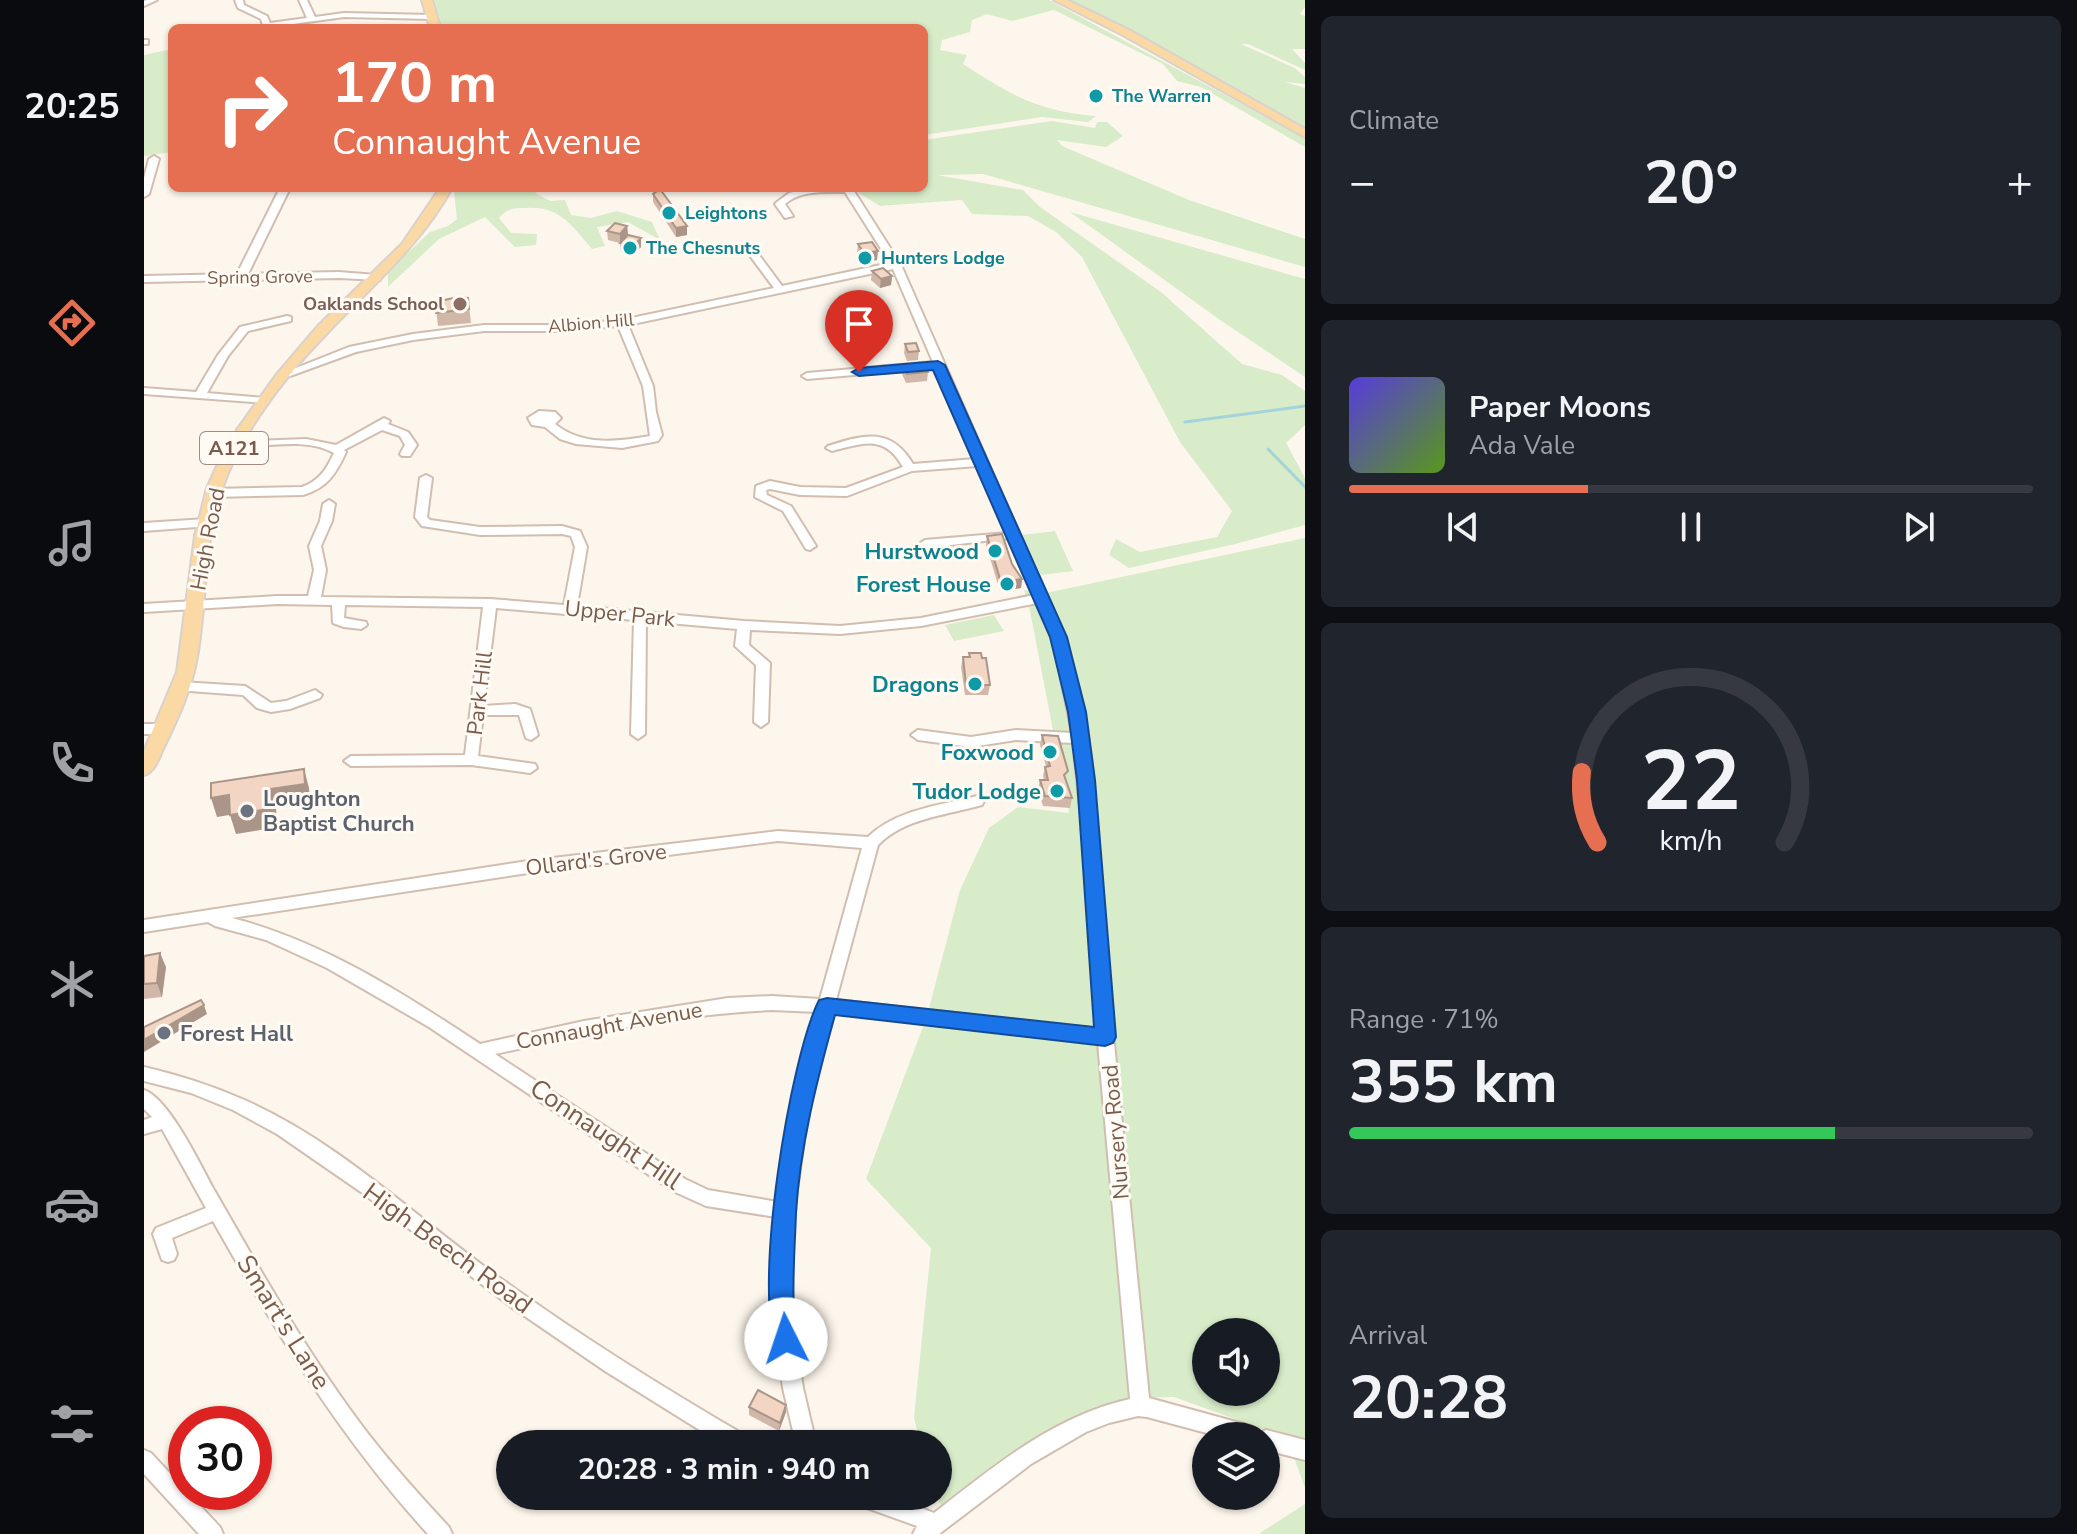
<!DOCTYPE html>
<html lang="en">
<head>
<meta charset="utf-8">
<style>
	:root { --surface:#171b24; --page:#20242c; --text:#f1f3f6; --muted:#9ea1a6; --line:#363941; --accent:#e76f51 }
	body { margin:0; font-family:"Nunito Sans",sans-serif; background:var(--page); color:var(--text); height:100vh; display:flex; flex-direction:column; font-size:30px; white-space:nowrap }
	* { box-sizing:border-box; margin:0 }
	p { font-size:26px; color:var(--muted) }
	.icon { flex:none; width:44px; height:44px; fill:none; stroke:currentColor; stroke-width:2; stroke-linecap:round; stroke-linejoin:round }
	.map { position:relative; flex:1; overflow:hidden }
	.details { display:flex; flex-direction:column; gap:16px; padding:16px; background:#0d0f14; width:772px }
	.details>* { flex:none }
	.banner { position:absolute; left:24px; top:24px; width:760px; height:168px; border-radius:12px; box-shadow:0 2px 6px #0004; background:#e76f51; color:#fff; overflow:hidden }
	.fabs { position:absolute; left:1048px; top:1318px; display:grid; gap:16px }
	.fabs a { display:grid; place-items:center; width:88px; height:88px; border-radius:50%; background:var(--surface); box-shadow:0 2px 6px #0004; font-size:40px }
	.speed { position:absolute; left:24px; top:1406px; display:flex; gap:16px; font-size:40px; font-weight:700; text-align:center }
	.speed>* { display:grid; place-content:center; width:104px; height:104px; border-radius:50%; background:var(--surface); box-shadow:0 2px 6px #0004; line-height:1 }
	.speed .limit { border:12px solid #d22; background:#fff; color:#111 }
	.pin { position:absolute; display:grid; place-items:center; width:68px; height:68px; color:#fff; margin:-82px -34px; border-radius:50% 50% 50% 0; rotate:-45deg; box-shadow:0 0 8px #0007 }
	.pin .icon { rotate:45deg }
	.me { position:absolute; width:88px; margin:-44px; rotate:356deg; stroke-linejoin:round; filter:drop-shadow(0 0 6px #0008) }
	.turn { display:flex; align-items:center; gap:28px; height:168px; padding:0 32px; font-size:36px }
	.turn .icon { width:104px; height:104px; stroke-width:2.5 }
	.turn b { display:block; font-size:56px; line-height:68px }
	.big { font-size:60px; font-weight:700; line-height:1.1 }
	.details .tile { flex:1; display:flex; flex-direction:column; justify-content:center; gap:12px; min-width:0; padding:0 28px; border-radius:12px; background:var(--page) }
	.details .dial { align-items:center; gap:0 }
	.dial svg { height:208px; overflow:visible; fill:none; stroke:var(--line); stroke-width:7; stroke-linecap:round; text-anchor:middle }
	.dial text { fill:var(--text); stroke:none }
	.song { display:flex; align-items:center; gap:24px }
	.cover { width:96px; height:96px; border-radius:12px; background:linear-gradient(135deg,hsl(250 70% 55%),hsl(90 70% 35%)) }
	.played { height:8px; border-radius:4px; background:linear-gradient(90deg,var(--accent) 35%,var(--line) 35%) }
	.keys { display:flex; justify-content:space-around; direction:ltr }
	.heat { display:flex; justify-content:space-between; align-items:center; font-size:44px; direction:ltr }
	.charge { height:12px; border-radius:6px; background:linear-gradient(90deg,#34c759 71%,var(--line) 0) }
	.trip { position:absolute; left:352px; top:1430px; width:456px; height:80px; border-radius:40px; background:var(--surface); box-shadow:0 2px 6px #0004; font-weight:700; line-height:80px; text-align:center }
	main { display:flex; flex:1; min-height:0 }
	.tabs { display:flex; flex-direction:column; width:144px; justify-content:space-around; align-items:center; background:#090b0e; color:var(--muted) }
	.tabs .icon { width:56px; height:56px }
	.tabs .active { color:var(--accent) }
	.tabs b { font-size:36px; color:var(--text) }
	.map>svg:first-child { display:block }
	.green { fill:#d8ecc9; fill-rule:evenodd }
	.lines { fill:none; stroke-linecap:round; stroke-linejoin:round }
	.stream { stroke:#a5d3da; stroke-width:3 }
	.minor-casing { stroke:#d1beb0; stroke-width:4 }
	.major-casing { stroke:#dad1cd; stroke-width:4 }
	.minor { fill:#fff; fill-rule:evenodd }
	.major { fill:#fbd9a5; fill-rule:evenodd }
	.wall { fill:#d1b7a8 }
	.shaded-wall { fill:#aa9588 }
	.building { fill:#f3d5c3; stroke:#aa9588; stroke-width:2 }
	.route { fill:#1a73e8; stroke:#114b97; stroke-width:2 }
	.culture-dot { fill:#0f9aa8; stroke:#fffaf3; stroke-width:3 }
	.education-dot { fill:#8d6e63; stroke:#fffaf3; stroke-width:3 }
	.worship-dot { fill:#6b7280; stroke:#fffaf3; stroke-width:3 }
	.labels { text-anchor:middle; stroke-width:6; stroke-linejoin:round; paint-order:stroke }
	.far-culture-label { font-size:18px; font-weight:bold; fill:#0d838f; stroke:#fffaf3; text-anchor:start }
	.far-street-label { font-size:18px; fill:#7a5c4d; stroke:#fffaf3 }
	.far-education-label { font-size:18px; font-weight:bold; fill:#785e54; stroke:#fffaf3; text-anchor:end }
	.shield { fill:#fffaf3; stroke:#a28b7f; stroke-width:2 }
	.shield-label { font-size:20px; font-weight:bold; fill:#7a5c4d }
	.street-label { font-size:22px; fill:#7a5c4d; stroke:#fffaf3 }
	.culture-label { font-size:22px; font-weight:bold; fill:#0d838f; stroke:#fffaf3; text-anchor:end }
	.worship-label { font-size:22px; font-weight:bold; fill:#5b616d; stroke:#fffaf3; text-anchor:start }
	.near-street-label { font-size:26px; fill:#7a5c4d; stroke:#fffaf3 }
</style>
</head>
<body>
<main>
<nav class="tabs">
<b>20:25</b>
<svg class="icon active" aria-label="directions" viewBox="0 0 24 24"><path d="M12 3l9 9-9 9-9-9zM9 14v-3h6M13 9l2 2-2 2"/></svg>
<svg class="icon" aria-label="music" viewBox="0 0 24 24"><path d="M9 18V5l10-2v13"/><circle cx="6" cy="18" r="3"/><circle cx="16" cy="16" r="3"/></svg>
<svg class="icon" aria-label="phone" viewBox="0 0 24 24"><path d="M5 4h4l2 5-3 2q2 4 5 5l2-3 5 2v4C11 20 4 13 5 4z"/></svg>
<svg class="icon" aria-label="climate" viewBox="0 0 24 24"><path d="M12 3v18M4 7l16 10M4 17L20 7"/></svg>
<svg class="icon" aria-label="car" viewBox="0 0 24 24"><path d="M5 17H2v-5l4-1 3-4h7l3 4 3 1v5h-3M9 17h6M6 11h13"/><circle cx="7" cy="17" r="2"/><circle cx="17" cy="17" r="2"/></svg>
<svg class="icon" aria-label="filters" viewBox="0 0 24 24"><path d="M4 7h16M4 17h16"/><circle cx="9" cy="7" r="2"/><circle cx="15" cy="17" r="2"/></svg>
</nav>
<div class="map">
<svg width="1161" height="1534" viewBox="0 0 1161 1534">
	<rect width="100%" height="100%" fill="#fdf6ec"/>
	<!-- green -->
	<path class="green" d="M285,0h620l256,138v9l-104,-60 -24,-6 -14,-17 -109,-54 -42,11 -25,-7 -15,6 -2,12 -28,8 -2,10 27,5 -4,9c48,31 74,47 133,52l-8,6 -46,-5 -118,18v-107h-485z
		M919,0h242v7l-5,7 5,2v33h-13l13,14v7l-57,-26h-7l54,24 10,9v7l-20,-2 20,6v43z
		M28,49v103l-28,4v-101z
		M908,121l43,7 2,-6h10l16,14 -17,11 -49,-7 5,6 127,54 116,39v28l-322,-93 -46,1 86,15 17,17 121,85 81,72 40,11 23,16v34l-19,18 19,35v47l-70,19 -106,24 -20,-13 7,-16 24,13 77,-15 15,-26 -52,-69 -98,-185 -26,-25 -28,-16 -56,-2 -10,-14 -82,6 -29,-18h73v-48z
		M320,188h84l-13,5 15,8 15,-1 6,15 20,3 26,-7 35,11 8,18 -32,-18 -31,5 8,19 -13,3c-20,-23 -32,-43 -65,-41 -13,0 -19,0 -28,10l12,15 26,1 -1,11 -21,2 -30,-30 -46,22 -51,48v-16l42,-39 18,-6 9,-7 -3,-27z
		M926,212l235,67v98l-82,-55z
		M911,531l18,40 -32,4 -19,-40z
		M1161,538v950l-18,-50 -113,-41 -46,1 -37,16 -147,100 -7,-18 1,-52h-17l-7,-26 17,-170 -65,-69 61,-163 33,-126 29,-62 29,-21 51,6 -40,-207 -5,-16 22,3zM1062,1332h60v60h-60z
		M850,615l10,16 -50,10 -9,-16z
		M1161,1504v30h-44l-1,-1z"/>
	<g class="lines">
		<!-- stream -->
		<path class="stream" d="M1041,422l120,-16
			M1124,449l37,38"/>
		<!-- minor casing -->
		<g class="minor-casing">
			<path id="minor" d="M3,0h10l-13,6v-5z
				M91,0h8l1,5 23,11 3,7 37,-5 -8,-18h8l8,17 29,-4 88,2 4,2 -4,2 -88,-2 -80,11 -3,-9 -23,-11z
				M0,40h4v4h-4z
				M10,156l5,3 -10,35 -5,3v-19l5,-19z
				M136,188h10l-42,86 91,-2 37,3 4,1v4l-41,-2 -195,4v-6l93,-2z
				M665,188h43l49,77 164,372 22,101 5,46 21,249 36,365 102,28 7,3 1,4 7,-3 39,10v20l-39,-10v-14h-48l-71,-19 -9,-1 -29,7 -23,9 -55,32 -92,70h-26l4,-8 -64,-23 -3,-7h41l43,17c60,-47 120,-97 196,-114l-32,-356 -266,-30 -21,78 -17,120 -3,100 12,77 13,56h-20l-13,-56 -10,-77 3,-94 -70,-11 -33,-15 -244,-164 -102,-59 -61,-28 -51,-14 -7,-4 -64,10v-12l384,-59 250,-30 90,6c27,-27 73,-32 109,-41l5,1 2,4 -2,4c-35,10 -78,13 -104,40l-42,155 261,29 -14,-195 -10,-91 -57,-3 -45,7 -53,-7 -7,-5 7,-5 53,7 45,-7 56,3 -19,-96 -15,-34 -117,23 -81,8 -90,-4 -1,15 21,18 -2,59 -7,5 -7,-5 2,-57 -21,-19 2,-17 -91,-8 -1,113 -7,5 -7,-5 3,-114 -138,-12 -12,98 31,-2 15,5 8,26 -7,5 -5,-2 -7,-23h-36l-5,41 57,8 2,4 -7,5 -59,-8 -120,1 -7,-5 7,-5 114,-1 18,-148 -138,-2 -1,13 22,4 1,3 -6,4 -17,-2 -11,-4 -1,-18 -55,-1 -133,8v-8l133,-8h31l6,-26 -5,-24 11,-25 3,-17 6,-4 6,4 -3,17 -11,25 5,24 -5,27 169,2 74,6 11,-58 -4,-11 -9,-2 -82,1 -58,-9 -7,-9 5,-39 6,-3 6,3 -5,39 3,3 50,7 82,-1 18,5 7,16 -10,59 167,15 96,5 81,-8 113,-23 -24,-57 -85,10 -6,-4 6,-4 82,-7 -29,-67 -66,5 -65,25 -47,-1 -30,-6 -4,1 1,5 24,11 25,40 -6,4 -4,-1 -23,-38 -28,-14 1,-11 14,-5 30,6 46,1 57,-21c-19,-33 -39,-24 -71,-16l-6,-3 2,-2c37,-12 63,-19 85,18l62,-5 -39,-91 -129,11 -5,-3 5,-3 126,-11 -40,-93 -265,56 25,61 3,26 6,23 -4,6 -36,7 -46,-4 -16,-5 -15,-12 -13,-2 -4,-7 11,-7 16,1 6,6 -6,6c27,22 62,18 95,12l-7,-50 -25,-60 -54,5h-80l-71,9 -57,12 -66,24h-8l-1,-2 68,-27 64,-13 71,-9h80l58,-5 152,-32 -26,-35 5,-3 3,1 26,35 108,-23 -45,-71c-20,0 -45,-2 -60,12l8,12 -8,2 -10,-14 2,-2 12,-9zM634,841l84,7 -42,151 -48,-3 -44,2 -144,23 -104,23c-77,-51 -158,-103 -248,-126l296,-45zM628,1010l45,2 -22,79 -17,111 -70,-12 -23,-11 -190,-125c91,-20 184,-40 277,-44z
				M143,316l4,1v4l-43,10 -20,25 -21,37 57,5 4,1v4l-124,-9v-6l52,4 22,-37 22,-28z
				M240,418l6,3 -2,3 20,8 9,13 -7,11h-8l-2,-2 5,-9 -5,-9 -18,-6 -38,20 2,2c-10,22 -19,36 -43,43l-90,2 -6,-4 6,-4 89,-2c17,-6 24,-17 32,-34 -27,-16 -69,-6 -98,-6l-4,-1v-4l74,-3 30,6z
				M62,519l6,4 -2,3 -66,5v-8z
				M37,682l64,4 26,17 15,-2 29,-11 7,5 -2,3 -30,11 -19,3 -14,-4 -14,-13 -67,-5 -2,-3z
				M0,724h19l7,5 -7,5h-19z
				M0,1067c34,8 66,18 98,32 93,40 169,114 250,173 82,60 168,114 256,165l3,7h-29l-117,-73 -95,-65 -149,-114 -84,-58 -44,-24 -42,-17 -47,-12z
				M0,1090c25,9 56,74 69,98 48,84 97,170 156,247 25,32 52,62 80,92l3,7h-24c-86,-94 -152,-201 -215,-313l-41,17 5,16 -3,6 -6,2 -6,-2 -9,-26 3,-6 50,-20 -44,-79 -18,5v-14l8,-3 -8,-8z
				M0,1450l7,3 69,74 3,7h-24l-55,-60z"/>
		</g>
		<!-- major casing -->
		<g class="major-casing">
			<path id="major" d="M278,0h10l8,28h-10z
				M910,0h13l62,30 176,99v8l-184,-103z
				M296,188h12c-31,56 -78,96 -122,142 -43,44 -88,100 -108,159 -19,54 -15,112 -25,168 -5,31 -19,61 -33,90 -5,10 -9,25 -20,28v-24l33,-79 18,-136 12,-48 10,-22 20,-36 40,-56 41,-48 84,-82z"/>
		</g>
		<!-- minor -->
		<use href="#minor" class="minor"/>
		<!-- major -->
		<use href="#major" class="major"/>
	</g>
	<!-- wall -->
	<path class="wall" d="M509,194l34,41 -11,2 -23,-35z
		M483,226l1,9 -8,8 -12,-3 -1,-9z
		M497,238v9l-8,8 -12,-3 -1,-9z
		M714,244l19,16 -13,2 -7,-9z
		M728,271l20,5 -1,9 -11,3 -9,-8z
		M324,298l3,25 -33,3 -3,-24z
		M761,344l14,7 -1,9 -11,1 -3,-8z
		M759,365l25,7 -1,9 -21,2 -4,-9z
		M843,536l25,28 10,15 -1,9 -21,3 -14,-46z
		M825,653l21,32 -2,10h-23l-4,-28 2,-10h6z
		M898,735l24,44 6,19 -2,10 -27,-2 -5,-16 2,-10h4l-1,-4 2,-9 1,-1 -6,-21z
		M0,956l22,11 -4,30 -18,2z
		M642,1405v7l-7,19 -30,-16v-8z"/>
	<!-- shaded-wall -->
	<path class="shaded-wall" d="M483,226l1,9 -8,8v-9z
		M543,226v9l-11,2v-9z
		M497,238v9l-8,8v-9z
		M734,251l-1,9 -13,2v-9z
		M748,276l-1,9 -11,3 1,-9z
		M878,579l-1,9 -21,3 1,-9z
		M160,769l5,19 1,15 -34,5 1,14 -10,7 -31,5 -6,-19z
		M85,795l6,19 -18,3 -6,-19z
		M16,953l6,14 -4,30 -5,-14z
		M60,1005l3,9 -63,38v-12z
		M642,1405v7l-7,19 1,-8z"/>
	<!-- building -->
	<path class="building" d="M516,189l27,37 -11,2 -23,-34z
		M471,223l12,3 -7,8 -13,-3z
		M484,235l13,3 -8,8 -13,-3z
		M728,242l6,9 -14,2 -6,-9z
		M739,268l9,8 -11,3 -9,-8z
		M314,297l10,1 1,11 -33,4 -1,-11z
		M772,343l3,8 -11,1 -3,-8z
		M780,363l4,9 -21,2 -4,-9z
		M858,534l10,30 10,15 -21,3 -14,-46z
		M825,653h12l1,5h4l4,27h-24l-3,-28h7z
		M898,735l16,1 10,35 -4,4 8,23 -27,-2 -5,-16h8l-3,-13 5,-1z
		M160,769l1,15 -35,5 2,14 -10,7 -32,5 -1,-20 -18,3v-15z
		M16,953l-3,30 -13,1v-28z
		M57,1000l3,5 -60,35v-13z
		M614,1390l28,15 -6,18 -31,-16z"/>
	<!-- route -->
	<path class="route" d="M794,361l7,4 122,272 19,75 9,68 21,257 -3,6 -8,3 -270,-31c-18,65 -35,131 -39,198 -1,32 -4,67 -2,98 1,13 6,24 0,36l-8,4 -9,-4c-25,-57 13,-290 42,-347l8,-2 267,29 -17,-247 -9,-68 -18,-75 -117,-267 -74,6 -7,-4 7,-4z"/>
	<!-- markers -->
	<g class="culture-dot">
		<circle cx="952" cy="96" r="8"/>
		<circle cx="525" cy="213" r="8"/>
		<circle cx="486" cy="248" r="8"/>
		<circle cx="721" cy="258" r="8"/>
		<circle cx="851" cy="551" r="8"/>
		<circle cx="863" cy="584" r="8"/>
		<circle cx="831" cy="684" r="8"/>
		<circle cx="906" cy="752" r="8"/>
		<circle cx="913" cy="791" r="8"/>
	</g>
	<circle class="education-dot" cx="316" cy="304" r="8"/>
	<g class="worship-dot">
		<circle cx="103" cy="811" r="8"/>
		<circle cx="20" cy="1033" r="8"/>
	</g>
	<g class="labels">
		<!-- far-culture labels -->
		<g class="far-culture-label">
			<text x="968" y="102">The Warren</text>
			<text x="541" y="219">Leightons</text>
			<text x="502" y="254">The Chesnuts</text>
			<text x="737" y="264">Hunters Lodge</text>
		</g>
		<!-- far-street labels -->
		<g class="far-street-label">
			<text transform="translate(116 277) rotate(-1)" y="6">Spring Grove</text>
			<text transform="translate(447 323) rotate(-5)" y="6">Albion Hill</text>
		</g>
		<!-- far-education labels -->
		<g class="far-education-label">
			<text x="300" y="310">Oaklands School</text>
		</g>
		<!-- shield labels -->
		<rect class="shield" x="56" y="432" width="68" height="32" rx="6"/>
		<g class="shield-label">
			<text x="90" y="455">A121</text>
		</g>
		<!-- street labels -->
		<g class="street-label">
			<text transform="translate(63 539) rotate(-79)" y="8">High Road</text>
			<text transform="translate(476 613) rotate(6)" y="8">Upper Park</text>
			<text transform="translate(335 693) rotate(-83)" y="8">Park Hill</text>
			<text transform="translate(452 859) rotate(-7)" y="8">Ollard's Grove</text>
			<text transform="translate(465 1025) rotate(-10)" y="8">Connaught Avenue</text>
			<text transform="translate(971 1132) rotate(-95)" y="8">Nursery Road</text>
		</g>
		<!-- culture labels -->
		<g class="culture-label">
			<text x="835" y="559">Hurstwood</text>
			<text x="847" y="592">Forest House</text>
			<text x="815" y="692">Dragons</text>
			<text x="890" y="760">Foxwood</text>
			<text x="897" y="799">Tudor Lodge</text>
		</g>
		<!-- worship labels -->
		<g class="worship-label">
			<text x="119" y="806">Loughton<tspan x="119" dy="25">Baptist Church</tspan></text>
			<text x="36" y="1041">Forest Hall</text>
		</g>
		<!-- near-street labels -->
		<g class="near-street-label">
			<text transform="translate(462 1134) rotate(34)" y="9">Connaught Hill</text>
			<text transform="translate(304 1248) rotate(36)" y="9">High Beech Road</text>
			<text transform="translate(140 1322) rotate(58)" y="9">Smart's Lane</text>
		</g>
	</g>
</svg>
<div class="fabs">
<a><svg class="icon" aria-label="sound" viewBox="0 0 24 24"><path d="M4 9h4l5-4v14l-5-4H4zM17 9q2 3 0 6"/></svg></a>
<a><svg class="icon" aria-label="layers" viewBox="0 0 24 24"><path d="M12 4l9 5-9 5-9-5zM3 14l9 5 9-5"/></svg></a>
</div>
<div class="speed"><div class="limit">30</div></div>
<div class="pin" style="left:715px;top:372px;background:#d93025"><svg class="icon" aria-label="arrive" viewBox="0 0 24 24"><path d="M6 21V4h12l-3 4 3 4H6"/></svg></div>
<svg class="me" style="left:642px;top:1339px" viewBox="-20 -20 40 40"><circle r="19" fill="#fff"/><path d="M0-13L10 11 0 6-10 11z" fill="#1a73e8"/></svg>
<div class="trip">20:28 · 3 min · 940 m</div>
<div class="banner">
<div class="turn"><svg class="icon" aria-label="right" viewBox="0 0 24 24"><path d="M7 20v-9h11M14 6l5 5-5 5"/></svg><div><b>170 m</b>Connaught Avenue</div></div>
</div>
</div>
<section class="details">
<div class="tile"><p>Climate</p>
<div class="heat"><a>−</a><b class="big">20°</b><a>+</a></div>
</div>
<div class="tile">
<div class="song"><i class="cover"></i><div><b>Paper Moons</b><p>Ada Vale</p></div></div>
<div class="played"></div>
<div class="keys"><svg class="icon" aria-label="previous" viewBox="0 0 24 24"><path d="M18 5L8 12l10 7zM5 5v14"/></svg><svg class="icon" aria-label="pause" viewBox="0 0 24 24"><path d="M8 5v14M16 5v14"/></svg><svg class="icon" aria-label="next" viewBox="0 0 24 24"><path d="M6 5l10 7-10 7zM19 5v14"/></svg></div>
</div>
<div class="tile dial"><svg viewBox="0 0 100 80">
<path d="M14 69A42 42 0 1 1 86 69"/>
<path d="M14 69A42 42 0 0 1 8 42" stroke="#e76f51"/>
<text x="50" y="56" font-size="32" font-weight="700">22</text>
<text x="50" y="72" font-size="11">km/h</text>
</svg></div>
<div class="tile"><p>Range · 71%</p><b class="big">355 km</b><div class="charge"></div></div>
<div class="tile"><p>Arrival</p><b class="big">20:28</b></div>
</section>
</main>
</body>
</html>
